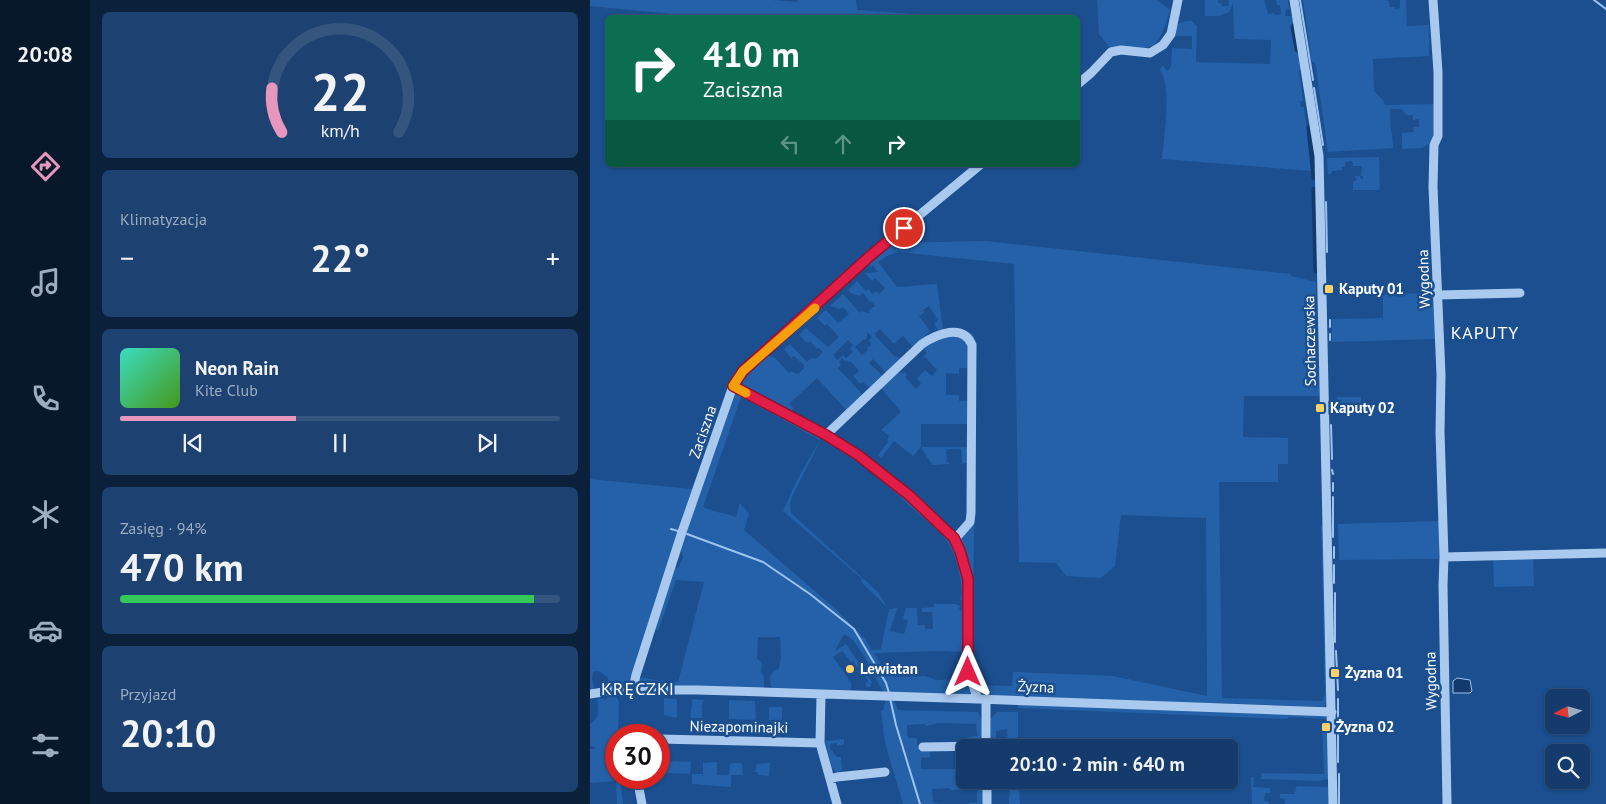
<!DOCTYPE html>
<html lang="pl">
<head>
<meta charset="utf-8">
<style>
	:root { --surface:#143b6b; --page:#1d4271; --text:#f1f3f6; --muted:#9dadc1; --line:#33557e; --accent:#e797bd }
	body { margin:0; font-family:"PT Sans",sans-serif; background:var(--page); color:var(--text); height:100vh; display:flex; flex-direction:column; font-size:19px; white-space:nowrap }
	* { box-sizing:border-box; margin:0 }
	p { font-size:16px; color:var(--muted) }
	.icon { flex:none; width:28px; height:28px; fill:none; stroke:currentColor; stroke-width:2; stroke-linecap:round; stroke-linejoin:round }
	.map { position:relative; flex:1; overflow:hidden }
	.sheet { display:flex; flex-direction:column; gap:12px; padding:12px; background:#0b203b; width:500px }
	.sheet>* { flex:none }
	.top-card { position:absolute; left:15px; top:15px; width:475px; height:152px; border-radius:8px; box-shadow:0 1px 4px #0004,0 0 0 1px var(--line); background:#0b6e4f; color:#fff; overflow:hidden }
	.needle { width:32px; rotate:264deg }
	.fabs { position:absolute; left:955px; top:689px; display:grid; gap:10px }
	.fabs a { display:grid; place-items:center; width:45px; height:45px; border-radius:8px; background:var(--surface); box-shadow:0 1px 4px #0004,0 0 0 1px var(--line); font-size:25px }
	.speed { position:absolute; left:15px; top:724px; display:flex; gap:10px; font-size:25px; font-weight:700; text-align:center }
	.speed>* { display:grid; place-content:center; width:65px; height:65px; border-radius:50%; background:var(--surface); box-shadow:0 1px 4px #0004,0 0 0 1px var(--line); line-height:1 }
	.speed .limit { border:8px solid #d22; background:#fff; color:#111 }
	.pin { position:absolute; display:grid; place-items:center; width:42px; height:42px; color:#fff; margin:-21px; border:2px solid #fff; border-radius:50%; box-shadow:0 1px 5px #0007 }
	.me { position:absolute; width:55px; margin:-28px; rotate:0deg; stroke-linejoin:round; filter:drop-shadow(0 0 4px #0008) }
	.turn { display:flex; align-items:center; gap:18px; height:105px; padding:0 15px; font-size:22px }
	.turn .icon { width:65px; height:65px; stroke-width:2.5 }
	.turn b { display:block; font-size:35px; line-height:42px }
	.lanes { display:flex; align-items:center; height:48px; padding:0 15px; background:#0003; justify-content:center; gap:25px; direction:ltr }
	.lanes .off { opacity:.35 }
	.big { font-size:38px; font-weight:700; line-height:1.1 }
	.sheet .card { flex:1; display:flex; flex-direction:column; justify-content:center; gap:8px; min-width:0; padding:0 18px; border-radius:8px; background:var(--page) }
	.sheet .dial { align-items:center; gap:0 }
	.dial svg { height:130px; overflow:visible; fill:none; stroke:var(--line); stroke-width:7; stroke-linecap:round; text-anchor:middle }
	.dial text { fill:var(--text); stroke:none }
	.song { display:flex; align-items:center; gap:15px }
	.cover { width:60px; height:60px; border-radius:8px; background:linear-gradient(135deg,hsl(170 70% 55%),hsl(100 70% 35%)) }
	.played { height:5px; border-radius:2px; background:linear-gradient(90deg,var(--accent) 40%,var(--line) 40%) }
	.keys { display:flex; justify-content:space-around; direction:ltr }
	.heat { display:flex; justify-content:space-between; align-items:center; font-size:28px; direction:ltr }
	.charge { height:8px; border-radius:4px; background:linear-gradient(90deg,#34c759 94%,var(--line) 0) }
	.trip { position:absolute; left:366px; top:739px; width:282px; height:50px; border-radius:8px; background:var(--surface); box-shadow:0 1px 4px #0004,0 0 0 1px var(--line); font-weight:700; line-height:50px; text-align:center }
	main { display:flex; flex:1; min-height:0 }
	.menu { display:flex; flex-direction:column; width:90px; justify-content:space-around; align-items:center; background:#08182b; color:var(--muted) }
	.menu .icon { width:35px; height:35px }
	.menu .current { color:var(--accent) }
	.menu b { font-size:22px; color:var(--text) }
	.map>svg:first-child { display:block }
	.green { fill:#2461a8; fill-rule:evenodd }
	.water { fill:#123a6d; stroke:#9cc4f0 }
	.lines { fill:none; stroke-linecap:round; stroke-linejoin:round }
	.stream { stroke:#9cc4f0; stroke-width:2 }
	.canal { stroke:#123a6d; stroke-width:7 }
	.minor { stroke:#a9c9ee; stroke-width:9 }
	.route-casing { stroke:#92132f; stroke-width:12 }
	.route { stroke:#e11d48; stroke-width:9 }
	.slow { stroke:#f59e0b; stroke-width:9 }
	.poi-dot { fill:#ffd166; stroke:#1b4f8f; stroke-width:2 }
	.labels { text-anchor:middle; stroke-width:5; stroke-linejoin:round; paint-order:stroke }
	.street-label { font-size:15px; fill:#fff; stroke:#1b4f8f }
	.poi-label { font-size:15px; font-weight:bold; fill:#fff; stroke:#1b4f8f; text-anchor:start }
	.quarter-label { font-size:18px; letter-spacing:1px; fill:#fff; stroke:#1b4f8f }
</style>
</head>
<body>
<main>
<nav class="menu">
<b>20:08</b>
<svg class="icon current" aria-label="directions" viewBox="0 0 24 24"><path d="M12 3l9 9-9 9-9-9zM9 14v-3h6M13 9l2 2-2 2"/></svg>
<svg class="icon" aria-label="music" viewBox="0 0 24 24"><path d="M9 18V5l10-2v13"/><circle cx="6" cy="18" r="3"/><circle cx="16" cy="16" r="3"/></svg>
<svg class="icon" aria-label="phone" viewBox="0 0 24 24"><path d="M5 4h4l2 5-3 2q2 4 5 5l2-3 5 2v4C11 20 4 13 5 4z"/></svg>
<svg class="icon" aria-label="climate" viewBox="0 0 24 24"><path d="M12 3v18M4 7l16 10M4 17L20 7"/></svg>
<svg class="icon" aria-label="car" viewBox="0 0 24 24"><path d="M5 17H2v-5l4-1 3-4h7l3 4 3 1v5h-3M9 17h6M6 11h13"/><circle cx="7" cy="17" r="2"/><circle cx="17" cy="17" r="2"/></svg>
<svg class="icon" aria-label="filters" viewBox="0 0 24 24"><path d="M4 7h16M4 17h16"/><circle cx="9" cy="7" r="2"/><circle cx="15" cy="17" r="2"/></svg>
</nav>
<section class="sheet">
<div class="card dial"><svg viewBox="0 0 100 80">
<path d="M14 69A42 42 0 1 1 86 69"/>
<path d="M14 69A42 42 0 0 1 8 42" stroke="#e797bd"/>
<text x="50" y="56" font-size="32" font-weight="700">22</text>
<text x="50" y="72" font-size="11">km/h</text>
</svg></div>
<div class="card"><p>Klimatyzacja</p>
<div class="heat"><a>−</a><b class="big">22°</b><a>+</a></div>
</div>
<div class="card">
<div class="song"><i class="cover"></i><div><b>Neon Rain</b><p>Kite Club</p></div></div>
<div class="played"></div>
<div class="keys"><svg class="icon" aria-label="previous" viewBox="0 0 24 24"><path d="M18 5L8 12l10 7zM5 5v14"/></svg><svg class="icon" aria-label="pause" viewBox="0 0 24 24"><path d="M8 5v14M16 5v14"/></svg><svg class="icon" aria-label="next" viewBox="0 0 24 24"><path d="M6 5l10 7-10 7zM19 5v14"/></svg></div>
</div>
<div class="card"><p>Zasięg · 94%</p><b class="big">470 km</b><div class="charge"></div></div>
<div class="card"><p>Przyjazd</p><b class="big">20:10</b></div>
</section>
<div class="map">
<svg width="1016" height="804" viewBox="0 0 1016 804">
	<rect width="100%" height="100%" fill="#1b4f8f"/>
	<!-- green -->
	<path class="green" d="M0,0h182l25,2 1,-2h58l1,10 101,7 -245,1 -123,-12z
		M507,0h60l13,10c-13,45 -17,39 -60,38l-11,-14z
		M615,0h13v3h3l1,3h6l1,-6h35l4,14 6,-1v2l7,-1 -1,-9h-3l-1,-5h12l1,9 -3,1 -1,6h9l8,53 -3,1 4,31h-3l1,6h3l8,64 -150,-12c2,-20 10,-75 -2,-89l1,-3 2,-1 4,5 4,-4 1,-19 20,1v-13h-16v-2l-2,-1c3,-11 8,-12 18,-12l5,5 -1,36 74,2 1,-24 -37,-1 -1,-36 -4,9 -10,4h-14z
		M713,0h83l3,1 1,6h5v2l5,-1v-8h6l1,26 22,-1v31l-56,3 1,32 9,9 2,5 51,-1 -3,37 -11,7 -20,1v-16l12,-1 -1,-5h6v-8l-6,1v-5h-6l-6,-6h-11l1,23 1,1 1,15 -65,4 -13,-90h-3z
		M789,157l1,33h-27v-8l4,-2 -2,-4h5l1,3 3,-1 -3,-3 1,-9h-9l-1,-5 -7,1v5h-3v3l-10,1 -1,3h-3l-1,-16z
		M396,241l305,33v2l25,6 3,114h-75l-1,41 45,1v26h-10v18h-59l3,216 100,3 3,-6 -4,-171 3,4 3,174 -3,5 -110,-4v3l-196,-7 -33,-2 -7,-3 -4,-8 -3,-15c0,-31 4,-72 -3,-101 -3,-10 -10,-21 -7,-31 3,-7 11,-11 12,-19l1,-176 -3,-8 -11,-6 -21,1 -5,-7 4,-4 -9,-14 -6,4 2,2 -6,4 11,15 -17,16 -10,-11 -9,8 -14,-15 -6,5 20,22 7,2 -15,15 -13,-14 -4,4 14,13 -13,12 -7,-6 -3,2 -7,-8 6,-5 -8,-9h-2l-2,-2 -2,1 -3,-3 -3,4 2,3 -3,3 25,27 -16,16 -30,-33 -28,26 5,5 -6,3 -43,-24 -2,-4v-4l25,-24 7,2 14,15 2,-2 7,3 6,-6v-3l-10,-9 -3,2 -7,-9 6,-5 17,18 4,-4 5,1 7,-7 -4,-4 -2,1 -7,-8 -3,2 -8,-8 7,-7 22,19 11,-10 -12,-13 -2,2 -8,-8 9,-8 12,13 11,-9 -6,-7 -3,2 -10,-3 13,-12 17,19 1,-2 8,2v-3l6,-4 -4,-5 -1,1 -7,-9 -4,3 -8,-3 -3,-3 9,-9 9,10 2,-2 4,5 4,-3 3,3 6,-6 -10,-10 -3,3 -7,-8 13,-1 -5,-7 -2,2 -4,-4 21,-20zM309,252l115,12 5,298 37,1 10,13 35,2 14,-12 6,-51 85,3 1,178 -94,-20 -100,-4 -1,14 -36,-1 -4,-14 3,-202 -1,-131 -1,-4c-12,-7 -18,-8 -30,-4l-6,-46 -40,3 -19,-25 11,-7zM277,332l5,5 -3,3 2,5 -4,3 1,2 -6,5 -7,-8 9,-8 1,1 2,-2zM258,340l5,5 -3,3 3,4 -7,6 -3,-3 -6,5 -4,-5z
		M844,293l2,46 -104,3v-23l51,-1v-24z
		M361,335h11l6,7 1,23 -2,3h-8v6l-13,-1v22h13v6h8v23h-46v23h46v16l-7,1 2,-1 -1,-14h-15l1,13h2v2l-17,1 -11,-18 -8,9 -19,-15 -13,17 -3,-3 10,-13 -1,-2 2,-4 -8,-6 20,-18 -20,-24 17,-15 7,-1 2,3 -2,2 11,12 5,-6 -4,-5 8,-8 7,6 5,-6 -12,-13 -3,1 5,-5 -4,-4 11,-9z
		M147,391l85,46 -30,60 -2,6 1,10 87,79 9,15 -26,-25 1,-3 -79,-68 13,-29 24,-42 -79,-43 -38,110c11,5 22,6 33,10l4,-14 9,11 -5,16 94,81 27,28 7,11 9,-1 8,-40 8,-1c-1,7 -5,14 -7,23l14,3 4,-14 -5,-1 3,-11h11l1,17h7v4h8l-1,-17h-10v-4l12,-1v-3h22l4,2 -1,3 3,2 2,-1 9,85 -90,-3 -19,-36 -11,-16 -9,-6 -9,17 11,-7 26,38 -2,5h-3l-2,-3 3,-3 -5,-9 -4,2 -2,-3 2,-1 -6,-9 -2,1 -9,-11 -9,6 18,25v7l-3,1 -76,-2c-4,-8 -2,-17 7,-19l2,-13 -1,-19h-22l-1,21 5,5 -1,8 3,6v12l-121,-2 -4,-4v-5c7,-1 11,2 17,2 9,1 13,0 22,2l26,-100 -28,-2 -18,51 -4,-5 19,-57 5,-1 5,-11 -3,-10 52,-148zM352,651l20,1 1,27 -27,1 -11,-4 -32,1 -9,-8 -10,-16z
		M747,397h24v10h-3l-2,5h-20z
		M260,457h6l32,23 64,60 13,39 -1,19 -4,2c5,-12 -4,-45 -11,-56 -8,-12 -20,-21 -30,-30 -22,-20 -44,-40 -69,-57z
		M0,479l102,10 -9,26 2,1 -54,172 -22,1 -1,-12c-6,-2 -7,-8 -15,-5l-1,7 2,9 -4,3z
		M849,521v38l-100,1 -1,-36z
		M943,556l1,30 -40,1 -1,-30z
		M26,696l3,6 -1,33h-2v43h4l3,26h-6l-1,-23 -26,2v-34h5v-2l-5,-1v-22c10,-6 9,-15 7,-25l6,-1 1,2 3,-1 1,-2z
		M74,698l13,1v19l-13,-3z
		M102,699l12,1 -3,7 1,1v9l1,1h-13l2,-13z
		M296,699l8,1 4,10 80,2 4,8v16l-5,5h-9l-1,-4 10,-1 -1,-12 -37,-1 -13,3 -2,-2 -17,1v11l2,2h8v7l5,7h8v5l-9,1v11h44v11h18v22l-2,2h-12v-1l8,-1v-13l-24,1 -4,-1v-1l-17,1 1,14 10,1h-40l-18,-61 -4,-32h2z
		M139,700l26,1 1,19 -27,-1z
		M428,704l308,12v3l-37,-2 -2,2 -269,-11z
		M179,707h13v13h-13z
		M407,712h21v35h-10l-1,-18 -11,2v7h-5l-1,-18z
		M732,721h4l1,17 1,1v40l-9,2 -58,-2 1,-6 62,1z
		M254,739v5l-7,2v-3l-7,1 1,7h2l1,4h2v2h5l1,13 -5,3 -5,-5 -7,-27z
		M113,760l1,3 13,-1v13h12l1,-10 2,-2h10l1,12h-12v12l-39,-3v-10h11z
		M77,761l24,1 -1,12 -26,-1 1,-11z
		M167,762v2l13,-1 -1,13 -11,-1v-3h-3z
		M661,777h3l-1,10 17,1v5h-5l-1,8 5,1v2h-17z
		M419,780h10l1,24h-11v-7l1,-1 -1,-12 2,-1v-3z
		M708,786l29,1 2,1 1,16h-45v-5l-5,-1v-4h15l1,-7z"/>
	<!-- water -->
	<path class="water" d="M867,678l13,2 2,11 -2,2h-17v-12z"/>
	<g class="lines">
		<!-- stream -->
		<path class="stream" d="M710,0l13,80
			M1004,0l12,9
			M724,88l9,57
			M736,202l1,50
			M740,320v7
			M740,334v6
			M741,425l1,34
			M742,470l1,4
			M743,483v8
			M81,529l7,2
			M97,534l76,28 47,32 44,35 32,54 3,10
			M743,537v-40
			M744,547v11
			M744,565v18
			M745,593v49
			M746,651l2,39
			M300,698l6,27 24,79
			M748,717v-18
			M748,726v36
			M749,774v30"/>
		<!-- canal -->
		<path class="canal" d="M704,27l4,22
			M720,128l5,49
			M725,190l2,80"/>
		<!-- minor -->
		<path class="minor" d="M704,0l25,156 14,648
			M843,0l5,72v64l-4,9 -1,42 8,188 -1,57 4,125 -1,28 4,219
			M488,84l13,-11 20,-21 10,-2 29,3 13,-8 8,-11 7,-34
			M848,295l82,-2
			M143,386l93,49 32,20 52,41 45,43 5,12 7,28 1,93 10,27
			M236,435l96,-91c15,-10 41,-21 50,1l-1,168 -1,9 -15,17
			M854,557l162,-4
			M43,689l3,-14 46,-143 51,-146 10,-15 127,-115 110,-91
			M0,694l26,-4h82l280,9 354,13
			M231,694l-1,49 17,61
			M396,699v49
			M69,739l161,4
			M333,747l63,-1
			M47,778l5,26
			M240,779l7,-2 48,-5
			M397,780v24"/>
	</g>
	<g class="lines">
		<!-- route casing -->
		<g class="route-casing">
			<path id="route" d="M314,228l-34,28 -127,115 -10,15 93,49 32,20 52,41 44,42 6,13 8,28v93"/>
		</g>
		<!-- route -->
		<use href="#route" class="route"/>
		<!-- slow -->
		<path class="slow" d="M156,393l-13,-7 10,-15 72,-63"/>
	</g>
	<!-- markers -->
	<g class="poi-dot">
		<rect x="734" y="284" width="10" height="10" rx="2.5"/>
		<rect x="725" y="403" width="10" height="10" rx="2.5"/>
		<circle cx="260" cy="669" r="5"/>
		<rect x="740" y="668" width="10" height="10" rx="2.5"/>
		<rect x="731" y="722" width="10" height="10" rx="2.5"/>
	</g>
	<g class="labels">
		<!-- street labels -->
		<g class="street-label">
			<text transform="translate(834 279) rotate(-92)" y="5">Wygodna</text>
			<text transform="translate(720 341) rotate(-91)" y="5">Sochaczewska</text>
			<text transform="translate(113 432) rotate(-71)" y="5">Zaciszna</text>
			<text transform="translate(841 681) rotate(-91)" y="5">Wygodna</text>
			<text transform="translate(446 687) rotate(2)" y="5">Żyzna</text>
			<text transform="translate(149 727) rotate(1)" y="5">Niezapominajki</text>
		</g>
		<!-- poi labels -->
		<g class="poi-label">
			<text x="749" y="294">Kaputy 01</text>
			<text x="740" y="413">Kaputy 02</text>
			<text x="270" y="674">Lewiatan</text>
			<text x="755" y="678">Żyzna 01</text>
			<text x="746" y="732">Żyzna 02</text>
		</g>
		<!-- quarter labels -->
		<g class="quarter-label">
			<text x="895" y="339">KAPUTY</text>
			<text x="48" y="695">KRĘCZKI</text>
		</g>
	</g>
</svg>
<div class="fabs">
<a><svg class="needle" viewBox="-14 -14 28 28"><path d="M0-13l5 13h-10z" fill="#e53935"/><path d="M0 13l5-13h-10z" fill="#9dadc1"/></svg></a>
<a><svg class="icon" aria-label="search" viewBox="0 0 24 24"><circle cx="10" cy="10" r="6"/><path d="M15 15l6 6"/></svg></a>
</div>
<div class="speed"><div class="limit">30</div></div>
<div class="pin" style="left:314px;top:228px;background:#d93025"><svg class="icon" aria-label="arrive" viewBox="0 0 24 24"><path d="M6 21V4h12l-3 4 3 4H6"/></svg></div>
<svg class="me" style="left:378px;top:672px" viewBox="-20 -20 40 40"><path d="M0-17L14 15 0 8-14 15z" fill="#e11d48" stroke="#fff" stroke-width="4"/></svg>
<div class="trip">20:10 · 2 min · 640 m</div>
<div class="top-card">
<div class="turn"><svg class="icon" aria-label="right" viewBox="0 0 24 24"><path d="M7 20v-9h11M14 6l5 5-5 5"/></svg><div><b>410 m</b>Zaciszna</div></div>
<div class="lanes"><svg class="icon off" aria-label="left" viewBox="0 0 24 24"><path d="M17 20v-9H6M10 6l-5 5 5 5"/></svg><svg class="icon off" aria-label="ahead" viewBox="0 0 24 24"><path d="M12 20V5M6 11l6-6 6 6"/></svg><svg class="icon" aria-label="right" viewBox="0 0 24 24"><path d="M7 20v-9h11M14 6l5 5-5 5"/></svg></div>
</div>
</div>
</main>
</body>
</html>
